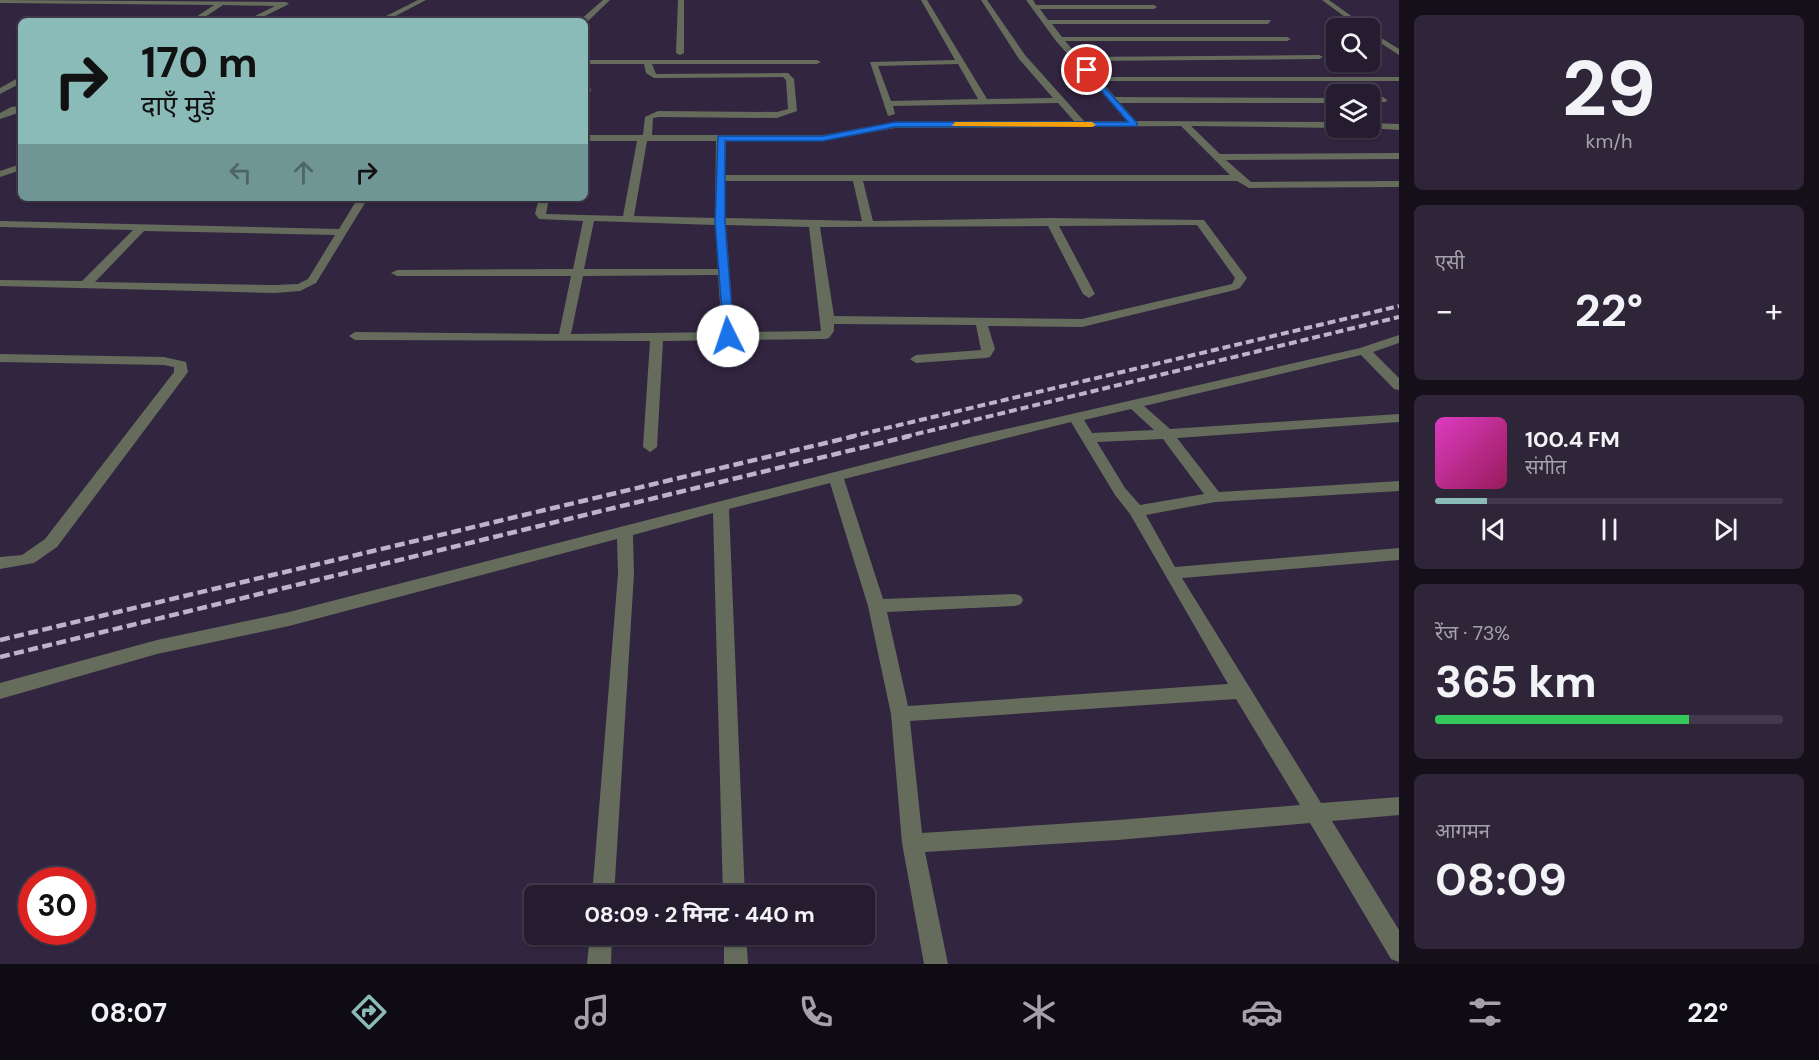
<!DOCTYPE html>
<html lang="hi">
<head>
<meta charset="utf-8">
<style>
	:root { --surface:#261c30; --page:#2e2538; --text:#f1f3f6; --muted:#a4a1ab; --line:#423a4c; --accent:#8bbbb9 }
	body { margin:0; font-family:"DM Sans","Noto Sans Devanagari",sans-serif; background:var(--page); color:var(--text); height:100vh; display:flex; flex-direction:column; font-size:22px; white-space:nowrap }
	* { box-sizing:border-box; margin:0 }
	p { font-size:20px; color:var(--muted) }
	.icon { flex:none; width:33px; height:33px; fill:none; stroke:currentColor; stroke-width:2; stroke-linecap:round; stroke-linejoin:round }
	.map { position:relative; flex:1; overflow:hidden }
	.details { display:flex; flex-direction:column; gap:15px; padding:15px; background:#150f1a; width:420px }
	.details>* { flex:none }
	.top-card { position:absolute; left:18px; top:18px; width:570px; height:183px; border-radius:9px; box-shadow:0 2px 4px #0004,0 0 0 2px var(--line); background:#8bbbb9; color:#111; overflow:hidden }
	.tools { position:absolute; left:1326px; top:18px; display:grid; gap:12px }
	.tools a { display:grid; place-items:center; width:54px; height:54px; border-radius:9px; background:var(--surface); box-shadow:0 2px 4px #0004,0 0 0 2px var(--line); font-size:30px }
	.speed { position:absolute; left:18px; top:867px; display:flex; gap:12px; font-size:30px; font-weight:700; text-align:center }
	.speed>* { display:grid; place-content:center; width:78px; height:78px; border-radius:50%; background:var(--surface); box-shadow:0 2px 4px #0004,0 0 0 2px var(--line); line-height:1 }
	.speed .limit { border:9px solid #d22; background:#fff; color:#111 }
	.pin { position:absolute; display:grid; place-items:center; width:51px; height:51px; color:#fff; margin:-26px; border:3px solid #fff; border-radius:50%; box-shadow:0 2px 6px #0007 }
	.me { position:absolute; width:66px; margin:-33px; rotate:356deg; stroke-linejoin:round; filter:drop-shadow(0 0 4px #0008) }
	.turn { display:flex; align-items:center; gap:21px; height:126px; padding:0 24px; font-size:27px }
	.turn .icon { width:78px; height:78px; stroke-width:2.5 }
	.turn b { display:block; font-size:42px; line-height:51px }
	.lanes { display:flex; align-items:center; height:57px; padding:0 24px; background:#0003; justify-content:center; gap:30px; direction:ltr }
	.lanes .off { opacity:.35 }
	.big { font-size:45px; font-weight:700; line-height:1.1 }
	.details .card { flex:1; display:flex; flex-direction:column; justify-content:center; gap:9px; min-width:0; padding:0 21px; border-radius:9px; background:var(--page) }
	.details .dial { align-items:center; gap:0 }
	.dial b { font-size:78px; line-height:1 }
	.song { display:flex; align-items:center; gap:18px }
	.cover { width:72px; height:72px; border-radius:9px; background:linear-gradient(135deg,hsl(310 70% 55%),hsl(330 70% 35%)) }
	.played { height:6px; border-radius:3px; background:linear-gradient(90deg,var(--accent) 15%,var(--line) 15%) }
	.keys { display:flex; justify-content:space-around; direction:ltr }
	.heat { display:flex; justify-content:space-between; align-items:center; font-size:33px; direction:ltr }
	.charge { height:9px; border-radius:4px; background:linear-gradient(90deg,#34c759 73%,var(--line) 0) }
	.trip { position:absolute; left:524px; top:885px; width:351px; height:60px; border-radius:9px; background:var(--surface); box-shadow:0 2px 4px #0004,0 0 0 2px var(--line); font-weight:700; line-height:60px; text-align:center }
	.tabs { display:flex; height:96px; justify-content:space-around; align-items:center; background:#0f0b13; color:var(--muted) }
	.tabs .icon { width:42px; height:42px }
	.tabs .on { color:var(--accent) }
	.tabs b { font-size:27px; color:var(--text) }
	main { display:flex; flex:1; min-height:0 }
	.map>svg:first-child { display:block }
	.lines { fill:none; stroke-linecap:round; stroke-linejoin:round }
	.minor { fill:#656c5b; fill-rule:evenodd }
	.tertiary { fill:#656c5b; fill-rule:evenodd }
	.rail-far1 { stroke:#beb4c9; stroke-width:4; stroke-dasharray:8 4; stroke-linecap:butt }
	.rail { stroke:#beb4c9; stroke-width:4.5; stroke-dasharray:10 4.5; stroke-linecap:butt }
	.route { fill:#1a73e8; stroke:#114b97; stroke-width:1.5 }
	.slow { fill:#f59e0b }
</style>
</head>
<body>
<main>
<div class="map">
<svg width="1399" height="964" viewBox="0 0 1399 964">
	<rect width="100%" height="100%" fill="#322540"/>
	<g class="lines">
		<!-- minor -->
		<path class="minor" d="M0,0l286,2 3,2 -34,17h-10l30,-15 -52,-1 -24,16h-9l24,-16 -214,-2z
			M603,0h7l-24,23 -7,-2z
			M678,0h6v53l-4,2 -4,-2z
			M921,0h6l60,99 66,-1 -34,-39 -38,-59h6l38,55 59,66h43l-71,-80 -30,-41h7l3,5h118l3,2 -3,2h-114l8,11h223l-3,4h-216l10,13h225l4,2 -4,2h-222l14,16 240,-2 4,2 -4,2 -236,2 14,16h302v4h-298l14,16 221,1v5h-216l16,18 200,1v6l-145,-2 29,28 179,-1v6l-173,1 25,22 148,-1v6l-150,1 -12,-7h-374l10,40 178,-3 153,2 43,58 -7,10 -5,2 -153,37 -94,-1 7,23 -5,8 -5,1 -69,5 -6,-4 6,-4 65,-5 -5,-25 -142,-1v7l-5,7 -4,1 -162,2 -6,106 -7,5 -7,-5 7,-106 -295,-1 -6,-4 6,-4 204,2 12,-58h-174l-6,-3 6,-3 176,-1 10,-48 -44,-2 -4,-5 4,-16h10l-3,16 77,2 14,-75h-52v-6h58l2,-18 13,-6 119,1 11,-3 -2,-29 -3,-3 -129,1 -8,-5 -2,-9h-59v-4h232l4,2 -4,2h-165l4,10 132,-1 6,6 3,32 -20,7 -118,-1 -6,1 -1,17h171l72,-13 179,-1 -16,-18 -165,3 2,8 -7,2 -18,-54 85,-2zM958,64l20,35 -87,2 -13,-35zM1181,126l49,49h-505l1,-34h97l72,-13zM647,141h69l-1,77 -81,-2zM725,181h128l9,40 -137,-3zM594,221l121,4 3,44h-134zM726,225l83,2 12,104 -87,1zM1197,225l38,53 -3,6 -150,35 -248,-3 -14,-89 228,-1 35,68 6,4 6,-4 -36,-68zM718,275l4,57 -151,2 12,-58z
			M1322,0h7l39,28h-8z
			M1370,31l29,18v6l-29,-19z
			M18,78h3v5l-21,11v-6z
			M585,84l6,5 -2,9 -4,3z
			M1383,97l4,3 -1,2h-16v-4z
			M21,106v6l-21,7v-6l11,-6z
			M1370,123l29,1v6l-32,-2h3z
			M358,198h10l-52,85 -16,8 -25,2 -275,-7v-6l82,1 51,-51 -133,-3v-6l339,8zM144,231l191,4 -27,44 -10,5 -23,1 -180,-3z
			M1399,335v8l-26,9 26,26v12l-5,-1 -33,-34 -217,51 26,23 229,-15v8l-222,16 42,54 180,-11v10l-184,11 -69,13 29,52 224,-19v12l-217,18 139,225 78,-6v18l-67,6 67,109v32l-8,-3 -81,-136 -192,17 -193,12 23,112h-24l-22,-121 -11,-129 -23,-108 -38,-123 -101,26 16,387h-22l-10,-383 -80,22 1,39 -20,322h-22l26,-322 -1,-35 -328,87 -132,28 -157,45v-16l157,-43 132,-28 682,-175 389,-89zM1131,409l23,21 -62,3 -8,-13zM1071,422l44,73 15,19 98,170 -320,22 -21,-94 128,-6 6,-2 2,-4 -2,-4 -6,-2 -132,5 -39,-120zM1163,439l41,55 -64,11 -15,-17 -28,-46zM1236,699l64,106 -182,15 -196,13 -12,-112z
			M0,354l164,3 22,5 2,10 -131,175 -23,16 -34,6v-12l22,-2 23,-16 129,-167v-5l-10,-2 -164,-3z
			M590,934h22l-1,30h-24z
			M724,934h22l2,30h-24z"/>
		<!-- tertiary -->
		<path class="tertiary" d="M418,0h8l-40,21h-10z
			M21,164v6l-21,7v-6z"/>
		<!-- rail-far1 -->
		<path class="rail-far1" d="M849,437l550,-131
			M904,437l495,-120"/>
		<!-- rail -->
		<path class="rail" d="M0,640l855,-204
			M0,657l910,-221"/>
	</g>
	<!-- route -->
	<path class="route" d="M1087,68l50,55v3l-242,1 -72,14h-98v81l9,114 -10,2 -9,-116 3,-86h105l72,-14h233l-43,-50z"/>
	<!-- slow -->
	<path class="slow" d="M955,122h137l4,3 -4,2 -140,-1z"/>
</svg>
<div class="tools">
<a><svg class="icon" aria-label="search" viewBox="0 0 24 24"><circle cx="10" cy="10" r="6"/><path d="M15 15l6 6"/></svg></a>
<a><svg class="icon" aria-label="layers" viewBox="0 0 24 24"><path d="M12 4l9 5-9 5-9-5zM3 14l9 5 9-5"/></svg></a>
</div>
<div class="speed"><div class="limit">30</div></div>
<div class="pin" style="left:1087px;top:70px;background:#d93025"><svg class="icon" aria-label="arrive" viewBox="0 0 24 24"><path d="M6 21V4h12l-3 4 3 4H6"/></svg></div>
<svg class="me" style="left:728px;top:336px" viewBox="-20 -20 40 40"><circle r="19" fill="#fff"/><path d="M0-13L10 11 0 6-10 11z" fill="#1a73e8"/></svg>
<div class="trip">08:09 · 2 मिनट · 440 m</div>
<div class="top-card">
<div class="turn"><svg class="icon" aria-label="right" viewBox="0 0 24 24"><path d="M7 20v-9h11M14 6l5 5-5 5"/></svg><div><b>170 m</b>दाएँ मुड़ें</div></div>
<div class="lanes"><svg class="icon off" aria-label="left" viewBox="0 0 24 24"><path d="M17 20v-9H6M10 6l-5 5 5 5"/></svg><svg class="icon off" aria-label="ahead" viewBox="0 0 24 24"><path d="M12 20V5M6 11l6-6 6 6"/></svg><svg class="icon" aria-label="right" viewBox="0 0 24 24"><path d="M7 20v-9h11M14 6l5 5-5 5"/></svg></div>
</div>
</div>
<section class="details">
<div class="card dial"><b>29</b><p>km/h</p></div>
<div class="card"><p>एसी</p>
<div class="heat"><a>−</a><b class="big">22°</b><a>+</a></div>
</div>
<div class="card">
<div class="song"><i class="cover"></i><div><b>100.4 FM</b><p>संगीत</p></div></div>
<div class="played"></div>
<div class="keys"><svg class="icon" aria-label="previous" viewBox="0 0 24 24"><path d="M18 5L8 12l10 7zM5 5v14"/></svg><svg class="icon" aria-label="pause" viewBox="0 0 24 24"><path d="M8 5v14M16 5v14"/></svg><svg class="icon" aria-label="next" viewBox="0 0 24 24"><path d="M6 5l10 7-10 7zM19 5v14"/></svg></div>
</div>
<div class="card"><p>रेंज · 73%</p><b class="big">365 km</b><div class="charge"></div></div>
<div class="card"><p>आगमन</p><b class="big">08:09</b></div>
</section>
</main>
<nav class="tabs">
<b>08:07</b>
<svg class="icon on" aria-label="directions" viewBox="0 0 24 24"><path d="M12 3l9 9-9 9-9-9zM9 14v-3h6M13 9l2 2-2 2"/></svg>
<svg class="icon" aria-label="music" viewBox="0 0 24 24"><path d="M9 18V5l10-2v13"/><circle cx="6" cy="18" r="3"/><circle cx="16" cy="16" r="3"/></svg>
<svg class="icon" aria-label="phone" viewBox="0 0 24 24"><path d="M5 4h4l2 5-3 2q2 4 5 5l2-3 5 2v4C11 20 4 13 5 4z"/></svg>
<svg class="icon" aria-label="climate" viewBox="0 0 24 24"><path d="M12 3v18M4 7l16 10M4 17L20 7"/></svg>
<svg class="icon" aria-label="car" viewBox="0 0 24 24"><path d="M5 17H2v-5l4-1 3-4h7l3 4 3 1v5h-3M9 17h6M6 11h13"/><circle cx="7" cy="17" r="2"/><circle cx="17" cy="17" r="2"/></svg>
<svg class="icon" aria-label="filters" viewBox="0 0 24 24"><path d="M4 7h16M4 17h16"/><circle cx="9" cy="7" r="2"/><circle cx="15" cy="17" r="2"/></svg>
<b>22°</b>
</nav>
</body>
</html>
